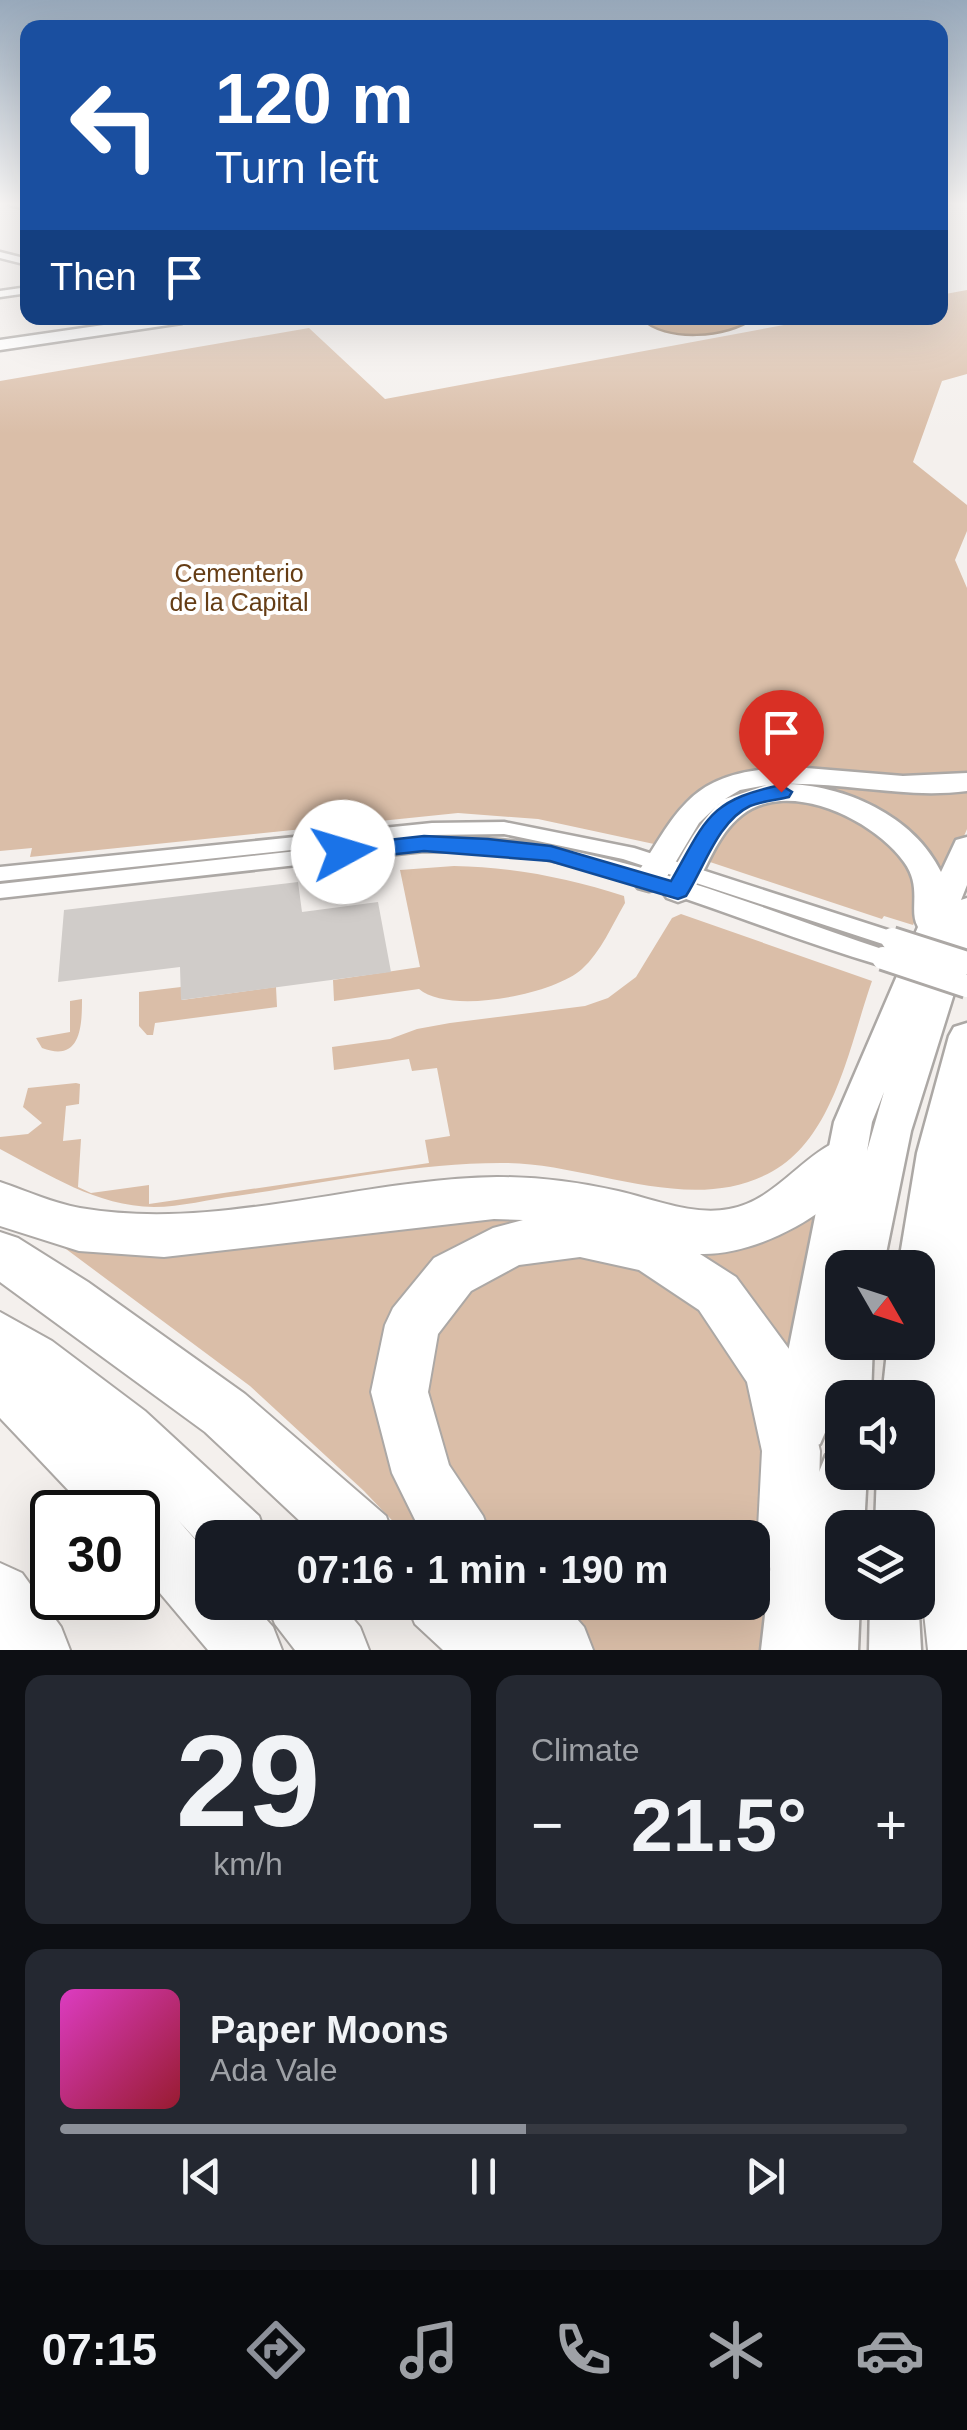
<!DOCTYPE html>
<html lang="en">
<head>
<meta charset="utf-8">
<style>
	:root { --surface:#171b24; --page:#242831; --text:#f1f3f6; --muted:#9ea1a6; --line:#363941; --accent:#8c9099 }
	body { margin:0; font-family:Arial,sans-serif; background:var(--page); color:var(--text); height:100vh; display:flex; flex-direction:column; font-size:38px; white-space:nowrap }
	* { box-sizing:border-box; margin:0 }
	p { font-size:32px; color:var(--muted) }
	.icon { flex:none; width:55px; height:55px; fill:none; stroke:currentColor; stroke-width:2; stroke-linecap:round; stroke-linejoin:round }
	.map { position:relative; height:1650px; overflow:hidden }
	.panel { display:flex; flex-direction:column; gap:25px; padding:25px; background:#0d0f14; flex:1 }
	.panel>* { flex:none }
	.top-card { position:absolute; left:20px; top:20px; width:928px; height:305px; border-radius:20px; box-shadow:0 10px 40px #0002; background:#1a4fa0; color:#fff; overflow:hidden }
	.needle { width:65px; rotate:129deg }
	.buttons { position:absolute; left:825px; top:1250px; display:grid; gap:20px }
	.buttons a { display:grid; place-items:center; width:110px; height:110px; border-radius:20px; background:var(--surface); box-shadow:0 10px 40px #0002; font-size:50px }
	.speed { position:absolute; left:30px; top:1490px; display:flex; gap:20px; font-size:50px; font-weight:700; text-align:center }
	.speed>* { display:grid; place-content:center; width:130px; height:130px; border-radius:50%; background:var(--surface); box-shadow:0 10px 40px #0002; line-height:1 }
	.speed .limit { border:5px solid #111; border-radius:15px; background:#fff; color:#111 }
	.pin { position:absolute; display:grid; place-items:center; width:85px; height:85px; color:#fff; margin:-102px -42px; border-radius:50% 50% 50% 0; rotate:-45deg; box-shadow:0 0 10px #0007 }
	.pin .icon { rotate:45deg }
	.me { position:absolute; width:110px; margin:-55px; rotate:84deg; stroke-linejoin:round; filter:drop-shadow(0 0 8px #0008) }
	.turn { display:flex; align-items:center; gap:35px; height:210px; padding:0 30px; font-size:45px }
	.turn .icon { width:130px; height:130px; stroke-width:2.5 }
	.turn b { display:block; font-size:70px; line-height:85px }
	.then { display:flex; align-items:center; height:95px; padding:0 30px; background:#0003; gap:20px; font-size:38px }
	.big { font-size:75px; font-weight:700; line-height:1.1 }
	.panel .tile { flex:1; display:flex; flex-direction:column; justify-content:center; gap:15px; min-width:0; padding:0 35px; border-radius:20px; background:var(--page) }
	.panel .dial { align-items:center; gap:0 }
	.dial b { font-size:130px; line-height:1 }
	.song { display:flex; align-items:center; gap:30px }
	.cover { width:120px; height:120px; border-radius:15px; background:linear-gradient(135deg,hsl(310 70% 55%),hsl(350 70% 35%)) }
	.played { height:10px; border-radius:5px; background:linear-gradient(90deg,var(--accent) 55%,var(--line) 55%) }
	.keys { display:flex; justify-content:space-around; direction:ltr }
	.heat { display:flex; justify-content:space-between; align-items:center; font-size:55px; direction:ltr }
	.panel .tiles { flex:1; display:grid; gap:25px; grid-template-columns:1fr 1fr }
	.tile:last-child { grid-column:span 2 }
	.trip { position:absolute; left:195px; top:1520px; width:575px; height:100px; border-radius:20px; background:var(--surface); box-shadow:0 10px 40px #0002; font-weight:700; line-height:100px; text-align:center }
	.tab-bar { display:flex; height:160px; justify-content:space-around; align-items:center; background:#090b0e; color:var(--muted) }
	.tab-bar .icon { width:70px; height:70px }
	.tab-bar .active { color:var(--accent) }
	.tab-bar b { font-size:45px; color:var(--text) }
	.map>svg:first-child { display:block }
	.green { fill:#dabea8 }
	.water { fill:#c09977; stroke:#92775e; stroke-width:2.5 }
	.building { fill:#d0ccc9 }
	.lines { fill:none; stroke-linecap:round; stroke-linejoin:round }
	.street-casing { stroke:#aca8a5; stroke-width:5 }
	.secondary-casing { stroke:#aca8a5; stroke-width:5 }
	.highway-casing { stroke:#aca8a5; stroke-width:4 }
	.street { fill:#fff; fill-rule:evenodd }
	.secondary { fill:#fff; fill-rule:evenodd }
	.highway { fill:#fff; fill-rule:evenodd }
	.street-bridge-casing { stroke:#aca8a5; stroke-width:28; stroke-linecap:butt }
	.street-bridge { stroke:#fff; stroke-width:22 }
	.route { fill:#1a73e8; stroke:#114b97; stroke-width:2.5 }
	.labels { text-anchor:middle; stroke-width:8; stroke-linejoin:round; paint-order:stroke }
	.far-park-label { font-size:25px; fill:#653d15; stroke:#fff }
</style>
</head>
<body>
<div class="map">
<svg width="967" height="1650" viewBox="0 0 967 1650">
	<rect width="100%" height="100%" fill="#f4f0ed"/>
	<!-- green -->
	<path class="green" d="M967,290v84l-25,7 -29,81 54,43v26l-12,29 12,28v183c-92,26 -191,-32 -277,26 -18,12 -19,35 -36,47l-116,-25 -80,-6 -428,44 2,-9 -32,3v-470l309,-53 76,71 437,-81h118v-23z
		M797,782l114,13 56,-2v36l-21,50c-12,-8 -22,-36 -39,-50 -29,-24 -92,-31 -130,-41l-86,58 -10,-3 35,-45 36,-13z
		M782,800l46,6 49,23 34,34 8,49 -6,13 -29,-9 -2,3 -175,-58c12,-35 39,-56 75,-61z
		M454,866c59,1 114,12 170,30l1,7c-13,22 -24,49 -43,66 -29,26 -133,46 -163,20l-85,12 -1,-21 87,-13 -20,-97z
		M681,914l191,67c-22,62 -37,155 -99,190 -81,46 -180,-7 -266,-8 -90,-1 -182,20 -271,33 -26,3 -55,11 -82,11 -58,-1 -104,-32 -154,-58v-12l28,-3 14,-11 -19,-16 5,-19 48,-5 4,1 -1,20 -13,2 -3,35 18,-2 -3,48 13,6 58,-8v19l280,-41 -4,-23 25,-4 -13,-68 -25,3 -3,-12 -75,11 -2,-23 58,-8 27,-10 33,-6 135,-17 23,-8 28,-21 36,-59z
		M181,987l1,13 94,-13 1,20 -122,16 -2,12h-6l-8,-9v-34z
		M82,999c0,27 -1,64 -40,49l-6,-10 34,-6v-31z
		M822,1197l-25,182 -41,-49 -169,-101 -181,89 38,220 -36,-1 -44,-46 -114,-105 -188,-140 -2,-7 427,-33 153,19z
		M581,1249l92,27 69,75 29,143 -9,156h-176l-47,-47 213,-1v-64l-269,-1 -60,-119 10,-86 12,-23 62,-48z"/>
	<!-- water -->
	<path class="water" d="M641,318h113c-25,20 -90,25 -113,0z"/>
	<!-- building -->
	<path class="building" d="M298,882l4,30 76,-10 13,70 -210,28 -1,-33 -122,15 6,-72z"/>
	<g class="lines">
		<!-- street casing -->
		<g class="street-casing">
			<path id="street" d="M8,203h20v6l-19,-4z
				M0,252l28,7v6l-28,-7z
				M28,287v6l-28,4v-6z
				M504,822l130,26 266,86 3,5 -3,5 -8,3 -269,-88 -119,-25 -72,1 -432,46v-14l432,-44z
				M424,837c38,1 77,1 115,8 120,19 237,69 352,107l3,6 -3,6 -8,2c-111,-32 -216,-81 -329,-105 -43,-10 -87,-10 -130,-10l-424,47v-14z"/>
		</g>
		<!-- secondary casing -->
		<g class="secondary-casing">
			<path id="secondary" d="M940,203h12l-12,4z
				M152,318h38l-8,5 -182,27v-10z
				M794,767l109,9 64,-3v18c-62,8 -122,-9 -184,-7 61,0 131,32 158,88l15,-32 11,-3v48l-6,15 6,-2v54l-56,179 -28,137h-41l-6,60 6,-3v17h31l-2,56h-29v19l-10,-4 -4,-9 -1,24 -7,16 -16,6 -16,-6 -7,-16 5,-66 48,-240 84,-195c-10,-17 5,-39 -14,-65 -30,-42 -115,-84 -162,-47 -26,20 -36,56 -53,83l-11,4 -11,-4 -5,-7c18,-32 33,-66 61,-91l-24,23 -39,65 -11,3 -11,-3 -5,-7c50,-80 59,-110 161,-114zM767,785l-42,14 15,-9zM884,1092l-17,59 5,-29z
				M967,1023v79l-17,80 -11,90 -6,13 -15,5v-22h-20l19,-115 32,-117 5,-9z
				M918,1325l7,3c10,22 9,69 -7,87v-17h-36l6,-56h30z
				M842,1449v23h25l-3,56h-22v74h18l-2,48h-97l11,-96 8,-17 17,-8 18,8 4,-65 7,-17z
				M918,1455c10,26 10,62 0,87v-14h-43l2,-56h41z
				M918,1595l3,55h-52l1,-48h48z"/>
		</g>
		<!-- highway casing -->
		<g class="highway-casing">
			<path id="highway" d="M967,1073v577h-39c-22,-186 -4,-373 16,-559l7,-13z
				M845,1138l17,6 7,14c-26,52 -111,98 -169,96l36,23 53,72 17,41 14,61 -2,73 10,37 -9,22 -22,9 -22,-9 -17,-54 4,-78 -15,-69 -48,-72 -60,-40 -59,-13 -61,8 -48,26 -33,43 -10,58 21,73 34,51 8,22h-67l-32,-65 -21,-81 14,-67 8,-17 41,-50 59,-30 30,-8 -29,-1 -330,38 -85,-6 -79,-25v-44c27,9 52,21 80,26 138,24 278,-29 417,-31 40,0 81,5 121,14 36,8 74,25 111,18 47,-8 73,-56 116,-71z
				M0,1232l18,6 70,44 157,112 141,122 8,22h-76l-113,-106 -205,-150z
				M0,1312l52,29 93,70 114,105 8,22h-55v19l-34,-37 34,39v43h39l22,25 9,23h-74l-70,-83v-55h-49l-89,-94z
				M0,1563l22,10 39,54 9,23h-70z
				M266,1602h73l21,25 9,23h-74l-20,-26z
				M406,1602h156l22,25 9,23h-150l-28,-26z"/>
		</g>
		<!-- street -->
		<use href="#street" class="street"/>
		<!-- secondary -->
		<use href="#secondary" class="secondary"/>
		<!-- highway -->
		<use href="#highway" class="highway"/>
		<!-- street-bridge casing -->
		<g class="street-bridge-casing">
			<path id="street-bridge" d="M892,939l75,24
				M883,958l84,28"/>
		</g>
		<!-- street-bridge -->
		<use href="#street-bridge" class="street-bridge"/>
	</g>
	<!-- sky -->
	<linearGradient id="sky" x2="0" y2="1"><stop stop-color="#98a9bb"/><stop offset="0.47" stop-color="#faf8f7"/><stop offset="1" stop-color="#faf8f7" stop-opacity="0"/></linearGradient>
	<rect width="967" height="434" fill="url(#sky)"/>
	<!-- route -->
	<path class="route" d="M781,785l11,7 -3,5c-12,3 -27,4 -39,9 -32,15 -46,62 -64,90l-8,3 -128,-38 -126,-10 -81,9 -12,-8 12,-7 81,-9 64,3 63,7 120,35c35,-61 37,-81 110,-96z"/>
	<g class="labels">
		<!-- far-park labels -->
		<g class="far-park-label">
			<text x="239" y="582">Cementerio<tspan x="239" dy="29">de la Capital</tspan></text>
		</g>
	</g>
</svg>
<div class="buttons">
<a><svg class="needle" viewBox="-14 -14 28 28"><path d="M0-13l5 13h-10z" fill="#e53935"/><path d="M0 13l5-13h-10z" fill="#9ea1a6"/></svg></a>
<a><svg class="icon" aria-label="sound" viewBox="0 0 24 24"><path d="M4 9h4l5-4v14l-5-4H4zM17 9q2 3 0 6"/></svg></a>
<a><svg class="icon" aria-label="layers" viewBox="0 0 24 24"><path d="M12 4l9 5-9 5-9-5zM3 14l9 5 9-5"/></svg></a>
</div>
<div class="speed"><div class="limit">30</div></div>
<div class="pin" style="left:781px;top:792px;background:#d93025"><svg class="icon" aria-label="arrive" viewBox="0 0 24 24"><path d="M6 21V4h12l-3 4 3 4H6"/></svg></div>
<svg class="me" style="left:343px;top:852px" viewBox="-20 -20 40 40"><circle r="19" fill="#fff"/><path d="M0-13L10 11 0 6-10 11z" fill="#1a73e8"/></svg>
<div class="trip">07:16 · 1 min · 190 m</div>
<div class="top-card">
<div class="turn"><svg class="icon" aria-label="left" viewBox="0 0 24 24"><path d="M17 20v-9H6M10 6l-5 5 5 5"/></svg><div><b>120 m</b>Turn left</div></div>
<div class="then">Then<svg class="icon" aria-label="arrive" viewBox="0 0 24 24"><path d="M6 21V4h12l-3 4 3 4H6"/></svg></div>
</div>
</div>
<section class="panel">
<div class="tiles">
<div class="tile dial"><b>29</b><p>km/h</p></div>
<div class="tile"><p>Climate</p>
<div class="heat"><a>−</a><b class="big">21.5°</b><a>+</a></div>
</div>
<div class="tile">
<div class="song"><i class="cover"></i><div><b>Paper Moons</b><p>Ada Vale</p></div></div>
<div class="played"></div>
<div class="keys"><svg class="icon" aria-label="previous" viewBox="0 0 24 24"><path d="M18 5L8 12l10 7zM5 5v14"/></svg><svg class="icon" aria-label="pause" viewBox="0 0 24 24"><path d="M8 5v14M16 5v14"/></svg><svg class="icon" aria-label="next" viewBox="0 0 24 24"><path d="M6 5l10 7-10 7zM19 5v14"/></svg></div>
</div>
</div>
</section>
<nav class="tab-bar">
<b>07:15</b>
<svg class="icon active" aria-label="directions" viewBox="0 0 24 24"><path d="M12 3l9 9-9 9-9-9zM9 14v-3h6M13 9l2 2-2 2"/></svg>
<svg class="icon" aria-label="music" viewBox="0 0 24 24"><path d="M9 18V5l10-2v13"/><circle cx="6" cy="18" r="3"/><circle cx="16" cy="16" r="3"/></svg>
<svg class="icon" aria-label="phone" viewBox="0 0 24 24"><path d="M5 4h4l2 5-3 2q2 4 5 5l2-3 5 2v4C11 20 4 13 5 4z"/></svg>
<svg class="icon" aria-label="climate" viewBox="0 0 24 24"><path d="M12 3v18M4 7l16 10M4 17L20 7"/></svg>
<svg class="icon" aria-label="car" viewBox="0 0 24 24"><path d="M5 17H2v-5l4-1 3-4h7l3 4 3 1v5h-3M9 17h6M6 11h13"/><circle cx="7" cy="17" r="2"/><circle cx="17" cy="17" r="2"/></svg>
</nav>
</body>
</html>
